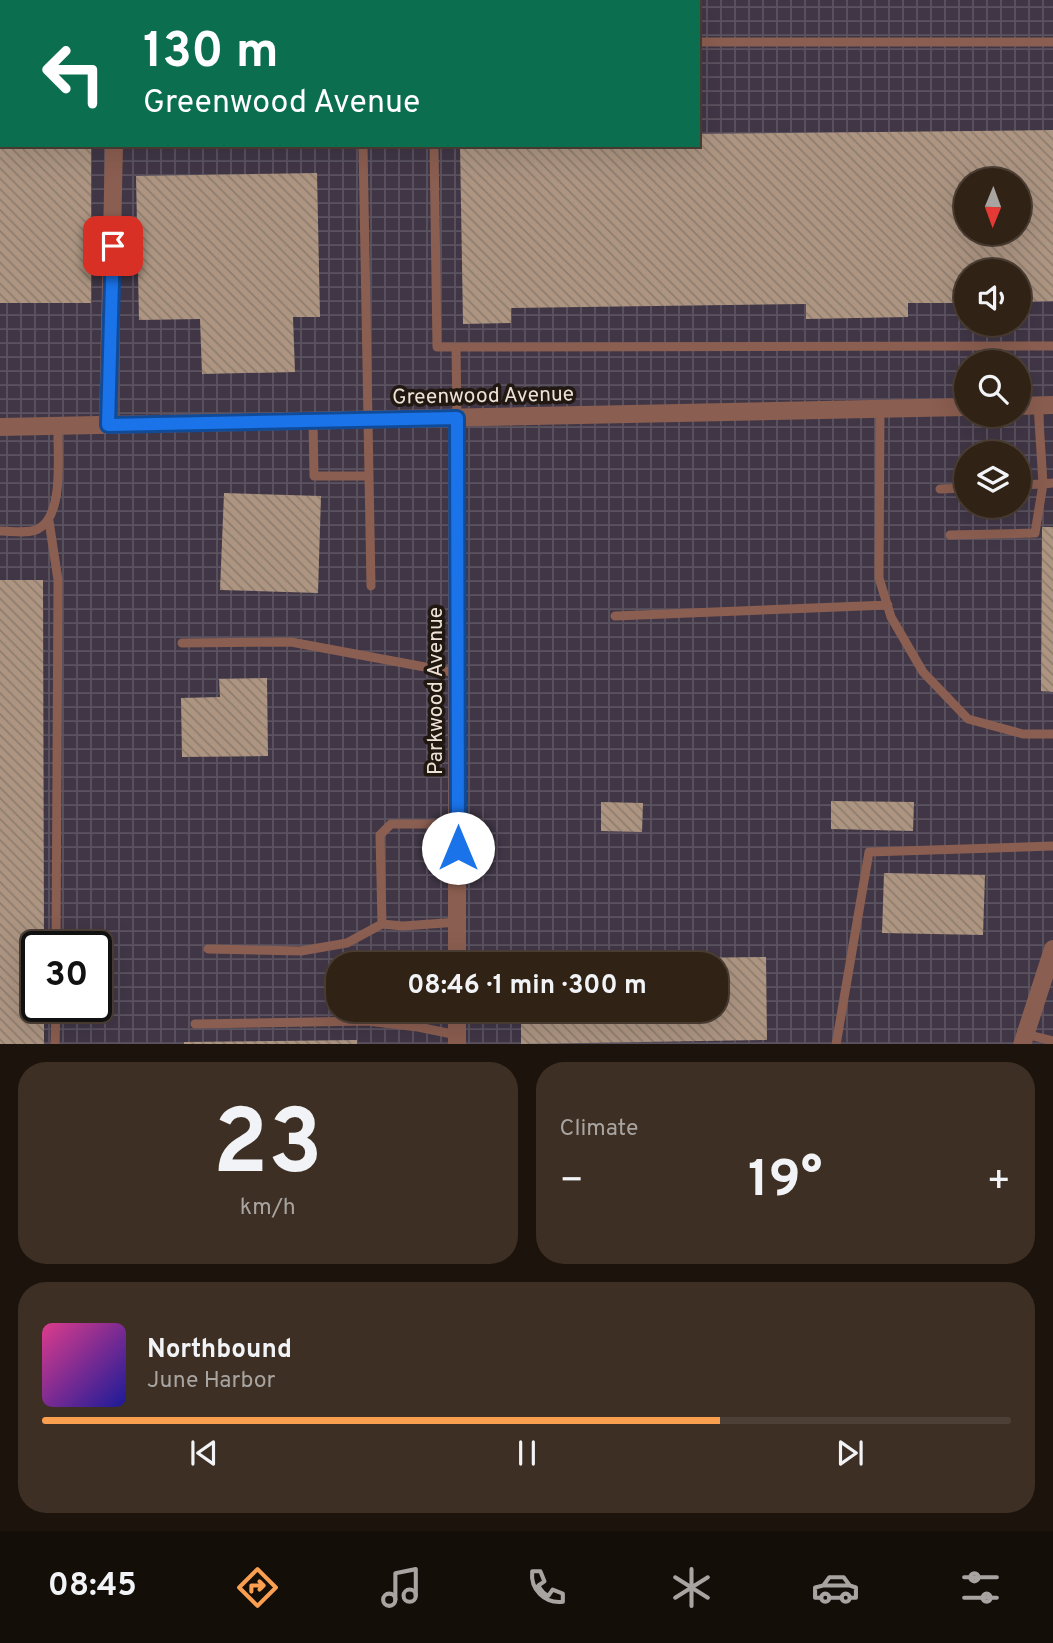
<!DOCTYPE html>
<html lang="en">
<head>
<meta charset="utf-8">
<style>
	:root { --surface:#312216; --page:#3d2f23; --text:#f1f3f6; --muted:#a8a4a1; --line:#4c3f35; --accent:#fa9f4f }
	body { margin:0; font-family:Overpass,sans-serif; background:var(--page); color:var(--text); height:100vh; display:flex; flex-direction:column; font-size:26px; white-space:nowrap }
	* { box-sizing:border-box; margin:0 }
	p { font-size:23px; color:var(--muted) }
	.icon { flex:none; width:38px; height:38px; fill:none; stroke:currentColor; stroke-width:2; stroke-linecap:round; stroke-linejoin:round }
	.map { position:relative; height:1044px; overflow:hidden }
	.side { display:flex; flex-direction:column; gap:18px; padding:18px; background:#1b130c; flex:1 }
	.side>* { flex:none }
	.hud { position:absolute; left:0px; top:0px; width:700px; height:147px; box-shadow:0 7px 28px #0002,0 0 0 2px var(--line); background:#0b6e4f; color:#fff; overflow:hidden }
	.needle { width:46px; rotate:181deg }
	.fabs { position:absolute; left:954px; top:168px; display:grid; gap:14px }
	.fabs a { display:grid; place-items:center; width:77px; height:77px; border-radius:50%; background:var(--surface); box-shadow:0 7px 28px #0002,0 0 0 2px var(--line); font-size:35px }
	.speed { position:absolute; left:21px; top:931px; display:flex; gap:14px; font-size:35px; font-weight:700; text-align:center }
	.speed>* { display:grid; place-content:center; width:91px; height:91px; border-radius:50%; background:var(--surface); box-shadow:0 7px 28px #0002,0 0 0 2px var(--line); line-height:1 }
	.speed .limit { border:4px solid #111; border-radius:10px; background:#fff; color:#111 }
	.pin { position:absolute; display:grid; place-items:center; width:60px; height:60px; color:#fff; margin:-30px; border-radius:14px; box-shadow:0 4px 10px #0006 }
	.me { position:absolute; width:77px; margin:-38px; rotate:0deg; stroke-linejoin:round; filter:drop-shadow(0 0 5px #0008) }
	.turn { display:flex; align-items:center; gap:24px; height:147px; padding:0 28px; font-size:32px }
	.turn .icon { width:91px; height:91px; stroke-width:2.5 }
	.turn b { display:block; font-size:49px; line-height:60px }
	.big { font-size:52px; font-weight:700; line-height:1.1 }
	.side .card { flex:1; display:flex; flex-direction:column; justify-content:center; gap:10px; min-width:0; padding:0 24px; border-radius:28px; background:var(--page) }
	.side .dial { align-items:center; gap:0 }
	.dial b { font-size:91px; line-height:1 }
	.song { display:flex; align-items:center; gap:21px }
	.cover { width:84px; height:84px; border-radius:10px; background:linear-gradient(135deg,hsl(330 70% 55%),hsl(240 70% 35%)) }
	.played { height:7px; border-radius:4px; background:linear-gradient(90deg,var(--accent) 70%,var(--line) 70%) }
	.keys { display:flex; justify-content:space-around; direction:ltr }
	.heat { display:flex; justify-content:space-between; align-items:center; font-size:38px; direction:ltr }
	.side .tiles { flex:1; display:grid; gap:18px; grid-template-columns:1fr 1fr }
	.card:last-child { grid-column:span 2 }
	.trip { position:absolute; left:326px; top:952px; width:402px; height:70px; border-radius:28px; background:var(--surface); box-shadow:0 7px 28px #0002,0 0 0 2px var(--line); font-weight:700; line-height:70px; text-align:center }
	.tabs { display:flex; height:112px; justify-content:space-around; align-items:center; background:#140e09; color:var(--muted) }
	.tabs .icon { width:49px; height:49px }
	.tabs .current { color:var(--accent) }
	.tabs b { font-size:32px; color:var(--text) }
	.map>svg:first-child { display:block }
	.industrial { fill:url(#industrial-grid); fill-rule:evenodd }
	.building { fill:url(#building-back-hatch); fill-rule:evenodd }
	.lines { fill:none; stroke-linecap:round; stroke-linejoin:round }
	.service { stroke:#8a5e50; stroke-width:9 }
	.minor { stroke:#8a5e50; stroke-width:18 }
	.route-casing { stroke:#114b97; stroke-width:18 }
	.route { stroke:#1a73e8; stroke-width:12 }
	.labels { text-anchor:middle; stroke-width:7; stroke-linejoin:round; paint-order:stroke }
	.street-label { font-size:21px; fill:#eee2d7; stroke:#211811 }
</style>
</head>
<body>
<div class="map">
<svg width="1053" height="1045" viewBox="0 0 1053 1045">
	<defs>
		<pattern id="industrial-grid" width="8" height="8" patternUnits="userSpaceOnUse" patternTransform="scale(1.75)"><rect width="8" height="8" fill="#403646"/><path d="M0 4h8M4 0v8" fill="none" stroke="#5c5360"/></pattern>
		<pattern id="building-back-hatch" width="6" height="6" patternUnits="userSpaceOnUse" patternTransform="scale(1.75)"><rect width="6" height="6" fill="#ad9582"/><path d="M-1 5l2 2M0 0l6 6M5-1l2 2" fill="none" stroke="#8e7d6e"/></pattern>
	</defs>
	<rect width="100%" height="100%" fill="#412e1d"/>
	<!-- industrial -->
	<path class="industrial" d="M0,0h1053v1044l-1053,1zM2,2h696v143h-696zM966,180h52v53h-52zM966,271h52v53h-52zM966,362h52v53h-52zM966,453h52v53h-52zM37,947h59v59h-59zM338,964h378v46h-378z"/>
	<!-- building -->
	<path class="building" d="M1053,130v171l-35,1v-31h-52v32h-58v14l-102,2v-15l-295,4v15l-48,1 -3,-179h238v-11zM966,180h52v53h-52z
		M0,145h91v158h-91z
		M317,173l3,144h-27l2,55 -93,2 -2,-55 -61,1 -3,-144z
		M224,493l97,3 -3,97 -98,-3z
		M1042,527h11v165l-12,-1z
		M0,580h43l1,367h-7v59h7v39h-44z
		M267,678l1,78 -86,1 -1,-59 39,-1 -1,-18z
		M831,801l83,1 -1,29 -82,-2z
		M601,802l42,1 -1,29 -41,-1z
		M884,873l101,2 -2,60 -101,-2z
		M766,957l1,83 -246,4v-34h195v-46h-195v-4z
		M357,1040v5h-173v-3z"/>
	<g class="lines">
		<!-- service -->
		<path class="service" d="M51,2v-2
			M698,42h355
			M363,145l8,441
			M434,145l3,202h19l1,71
			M456,347l597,-1
			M1038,405l5,79 10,-1
			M880,409l-1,169 12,39 32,55 45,47 55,15h30
			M313,421l1,55h55
			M940,489l26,-1
			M49,521l9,59 -2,367
			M0,531c11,0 29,3 38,-2 27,-14 19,-75 20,-103
			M950,535l85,-2 8,-49 -25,1
			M615,616l273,-11
			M182,643l109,-1 166,31
			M382,924l-2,-89 11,-11h67
			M208,949l93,2 46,-8 35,-19 21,2 55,-4
			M195,1024l172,-3 51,6 39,8
			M1025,1034l28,7
			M55,1045l1,-39
			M836,1045l33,-193 184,-6"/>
		<!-- minor -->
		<path class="minor" d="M115,2v-2
			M1018,406l35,-1
			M457,418v546
			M108,425l6,-280
			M0,427l966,-20
			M457,1045v-35
			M1022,1045l31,-96"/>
	</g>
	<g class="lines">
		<!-- route casing -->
		<g class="route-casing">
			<path id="route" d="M113,246l-5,179 349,-7 1,430"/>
		</g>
		<!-- route -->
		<use href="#route" class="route"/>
	</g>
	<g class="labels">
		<!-- street labels -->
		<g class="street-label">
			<text transform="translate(483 395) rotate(-1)" y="7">Greenwood Avenue</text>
			<text transform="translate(435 691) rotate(-90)" y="7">Parkwood Avenue</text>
		</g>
	</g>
</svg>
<div class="fabs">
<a><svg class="needle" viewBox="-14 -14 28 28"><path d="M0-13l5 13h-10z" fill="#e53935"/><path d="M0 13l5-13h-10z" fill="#a8a4a1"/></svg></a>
<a><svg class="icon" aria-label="sound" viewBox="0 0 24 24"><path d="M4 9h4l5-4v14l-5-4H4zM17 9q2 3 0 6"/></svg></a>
<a><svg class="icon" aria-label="search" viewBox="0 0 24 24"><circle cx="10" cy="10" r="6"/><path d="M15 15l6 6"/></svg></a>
<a><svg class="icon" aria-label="layers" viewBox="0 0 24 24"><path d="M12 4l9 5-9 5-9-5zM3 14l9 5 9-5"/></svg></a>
</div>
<div class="speed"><div class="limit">30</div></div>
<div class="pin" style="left:113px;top:246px;background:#d93025"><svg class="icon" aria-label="arrive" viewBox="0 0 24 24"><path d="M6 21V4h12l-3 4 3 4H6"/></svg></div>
<svg class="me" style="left:458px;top:848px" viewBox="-20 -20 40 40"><circle r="19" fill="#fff"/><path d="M0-13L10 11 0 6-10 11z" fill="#1a73e8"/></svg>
<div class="trip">08:46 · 1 min · 300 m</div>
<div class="hud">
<div class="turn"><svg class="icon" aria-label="left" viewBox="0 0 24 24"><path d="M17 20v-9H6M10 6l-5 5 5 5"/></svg><div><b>130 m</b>Greenwood Avenue</div></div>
</div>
</div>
<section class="side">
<div class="tiles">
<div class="card dial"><b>23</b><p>km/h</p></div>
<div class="card"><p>Climate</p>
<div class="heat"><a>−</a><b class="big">19°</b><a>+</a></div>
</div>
<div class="card">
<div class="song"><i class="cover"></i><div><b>Northbound</b><p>June Harbor</p></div></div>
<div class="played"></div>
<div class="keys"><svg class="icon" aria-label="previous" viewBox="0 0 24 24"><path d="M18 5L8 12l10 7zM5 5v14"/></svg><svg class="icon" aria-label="pause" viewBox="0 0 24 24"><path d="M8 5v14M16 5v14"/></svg><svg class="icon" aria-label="next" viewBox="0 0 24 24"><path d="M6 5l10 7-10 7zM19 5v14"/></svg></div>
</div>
</div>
</section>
<nav class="tabs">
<b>08:45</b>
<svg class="icon current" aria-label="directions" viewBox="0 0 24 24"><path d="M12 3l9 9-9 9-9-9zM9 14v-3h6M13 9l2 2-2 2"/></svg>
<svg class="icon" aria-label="music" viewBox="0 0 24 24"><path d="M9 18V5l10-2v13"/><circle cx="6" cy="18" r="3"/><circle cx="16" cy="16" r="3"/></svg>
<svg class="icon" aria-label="phone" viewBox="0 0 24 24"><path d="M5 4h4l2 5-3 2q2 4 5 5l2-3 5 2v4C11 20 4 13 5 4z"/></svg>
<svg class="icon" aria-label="climate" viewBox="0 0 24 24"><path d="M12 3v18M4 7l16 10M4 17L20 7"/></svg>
<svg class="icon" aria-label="car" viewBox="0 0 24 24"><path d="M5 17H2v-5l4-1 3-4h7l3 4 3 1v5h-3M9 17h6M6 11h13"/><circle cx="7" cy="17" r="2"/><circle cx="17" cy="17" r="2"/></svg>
<svg class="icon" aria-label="filters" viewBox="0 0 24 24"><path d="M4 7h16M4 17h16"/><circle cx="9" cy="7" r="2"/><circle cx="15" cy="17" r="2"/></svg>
</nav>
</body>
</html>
